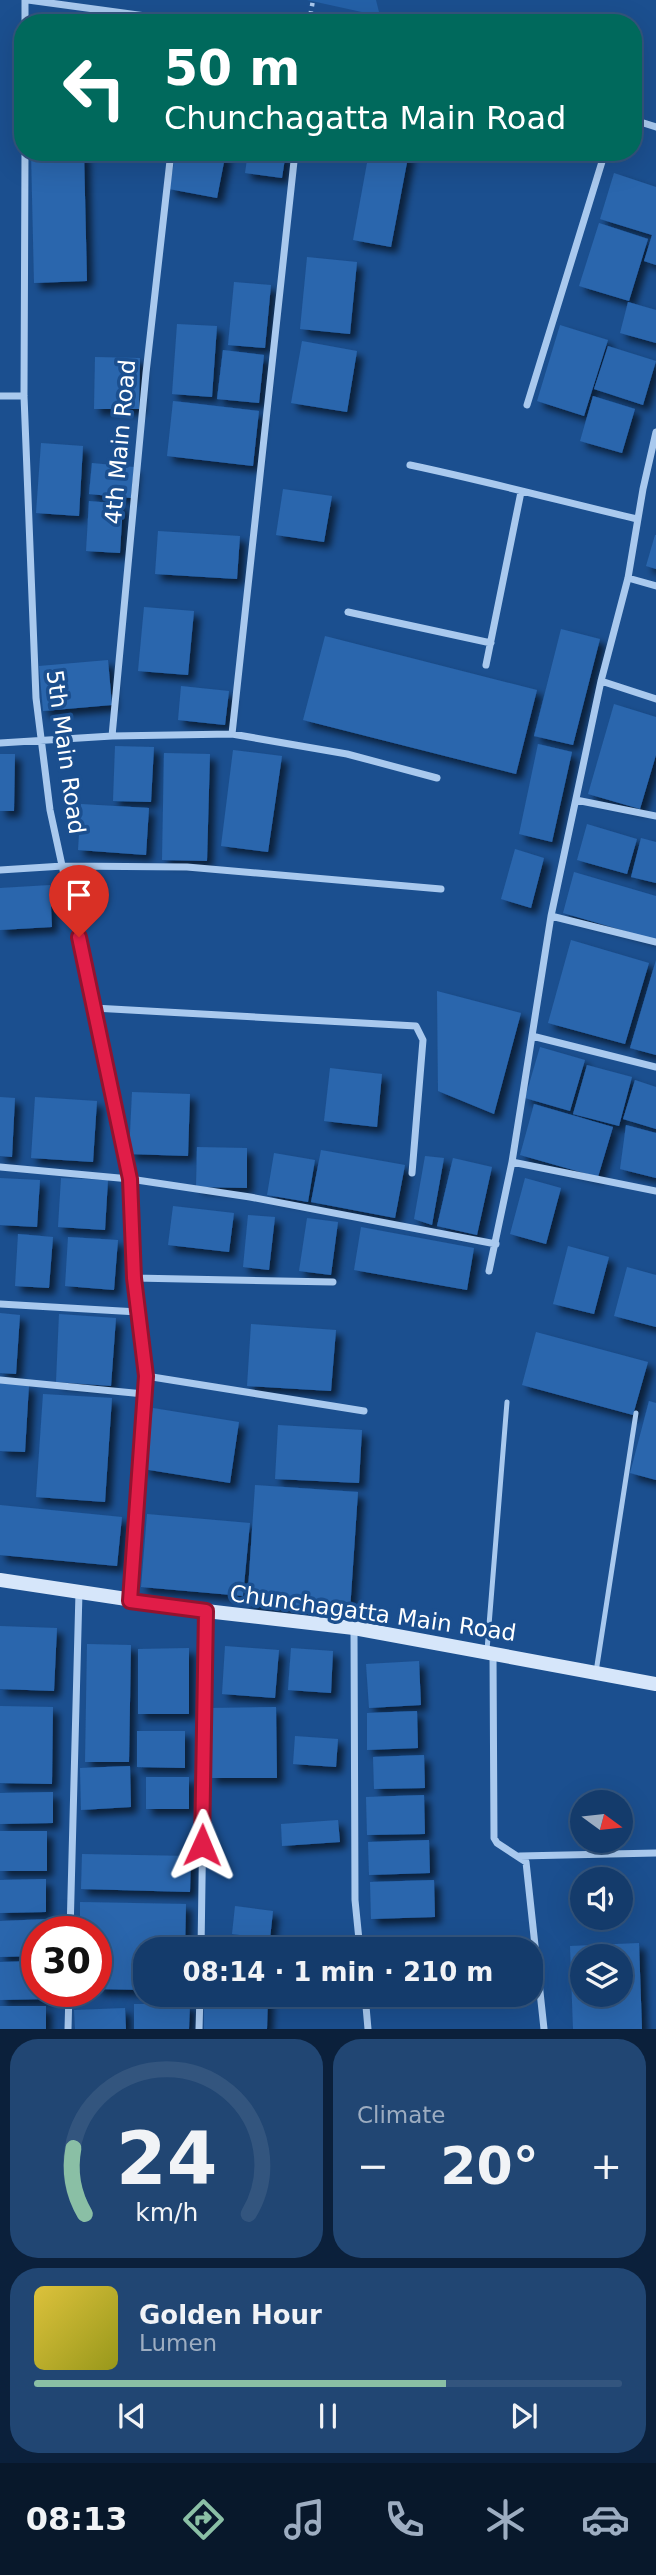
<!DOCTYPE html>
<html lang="en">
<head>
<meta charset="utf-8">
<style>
	:root { --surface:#143b6b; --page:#214673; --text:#f1f3f6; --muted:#9dadc1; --line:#33557e; --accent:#8abfa5 }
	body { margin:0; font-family:"DejaVu Sans",sans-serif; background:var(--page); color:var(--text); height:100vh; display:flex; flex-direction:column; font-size:26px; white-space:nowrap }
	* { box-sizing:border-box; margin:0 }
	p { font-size:23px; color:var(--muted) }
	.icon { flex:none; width:38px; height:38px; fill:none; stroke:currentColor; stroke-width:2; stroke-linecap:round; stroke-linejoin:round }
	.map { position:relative; height:2029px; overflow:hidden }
	.side { display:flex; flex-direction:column; gap:10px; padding:10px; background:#0b203b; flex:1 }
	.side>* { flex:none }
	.top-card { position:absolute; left:14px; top:14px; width:628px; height:147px; border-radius:28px; box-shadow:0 7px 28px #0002,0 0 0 2px var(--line); background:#00695c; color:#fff; overflow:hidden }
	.needle { width:46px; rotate:105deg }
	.tools { position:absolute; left:570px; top:1790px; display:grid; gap:14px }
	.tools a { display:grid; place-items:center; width:63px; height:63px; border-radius:50%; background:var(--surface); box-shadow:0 7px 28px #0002,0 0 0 2px var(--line); font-size:35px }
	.speed { position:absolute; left:21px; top:1916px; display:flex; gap:14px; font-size:35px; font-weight:700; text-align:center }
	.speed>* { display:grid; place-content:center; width:91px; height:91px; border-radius:50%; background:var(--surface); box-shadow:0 7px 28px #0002,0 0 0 2px var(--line); line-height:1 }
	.speed .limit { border:10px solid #d22; background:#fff; color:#111 }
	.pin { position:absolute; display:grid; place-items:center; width:60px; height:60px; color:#fff; margin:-72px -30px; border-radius:50% 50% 50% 0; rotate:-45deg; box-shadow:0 0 7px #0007 }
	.pin .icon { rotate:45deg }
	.me { position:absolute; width:77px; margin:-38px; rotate:1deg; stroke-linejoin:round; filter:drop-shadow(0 0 5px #0008) }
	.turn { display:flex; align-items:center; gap:24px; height:147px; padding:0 35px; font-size:32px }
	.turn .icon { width:91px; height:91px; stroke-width:2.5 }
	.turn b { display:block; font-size:49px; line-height:60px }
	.big { font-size:52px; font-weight:700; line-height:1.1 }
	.side .card { flex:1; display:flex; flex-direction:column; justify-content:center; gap:10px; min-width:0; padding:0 24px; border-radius:28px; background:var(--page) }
	.side .dial { align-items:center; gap:0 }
	.dial svg { height:182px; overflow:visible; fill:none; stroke:var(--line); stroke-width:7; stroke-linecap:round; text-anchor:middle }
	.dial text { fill:var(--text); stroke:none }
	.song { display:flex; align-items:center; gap:21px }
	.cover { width:84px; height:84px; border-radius:10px; background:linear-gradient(135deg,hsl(50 70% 55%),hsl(60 70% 35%)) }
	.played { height:7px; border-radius:4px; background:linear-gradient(90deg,var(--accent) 70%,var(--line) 70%) }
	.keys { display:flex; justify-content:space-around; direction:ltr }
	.heat { display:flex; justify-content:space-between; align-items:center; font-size:38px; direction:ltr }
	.side .tiles { flex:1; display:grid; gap:10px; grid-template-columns:1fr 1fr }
	.card:last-child { grid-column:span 2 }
	.trip { position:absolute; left:133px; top:1937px; width:410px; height:70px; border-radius:28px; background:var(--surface); box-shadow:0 7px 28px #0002,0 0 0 2px var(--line); font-weight:700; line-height:70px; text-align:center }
	.tabs { display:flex; height:112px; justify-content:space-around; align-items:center; background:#08182b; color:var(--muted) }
	.tabs .icon { width:49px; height:49px }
	.tabs .active { color:var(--accent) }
	.tabs b { font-size:32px; color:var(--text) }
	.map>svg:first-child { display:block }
	.green { fill:#2461a8 }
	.building { fill:#2a66ad; fill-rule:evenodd; filter:url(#shadow) }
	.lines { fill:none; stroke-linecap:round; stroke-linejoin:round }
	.path { stroke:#a9c9ee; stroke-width:4.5; stroke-dasharray:3.5 5; stroke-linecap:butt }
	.lane { stroke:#a9c9ee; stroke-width:5 }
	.street { stroke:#a9c9ee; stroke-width:7 }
	.secondary { stroke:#d6e6fa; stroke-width:14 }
	.route-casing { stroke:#92132f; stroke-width:18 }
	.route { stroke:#e11d48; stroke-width:12 }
	.labels { text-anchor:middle; stroke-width:7; stroke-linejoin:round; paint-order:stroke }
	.street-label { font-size:23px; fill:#fff; stroke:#1b4f8f }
</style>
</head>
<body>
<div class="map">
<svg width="656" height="2029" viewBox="0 0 656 2029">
	<defs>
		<filter id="shadow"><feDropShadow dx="6" dy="6" stdDeviation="3.5" flood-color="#0009"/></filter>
	</defs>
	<rect width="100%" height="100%" fill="#1b4f8f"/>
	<!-- green -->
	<path class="green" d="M307,0h69l4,16z"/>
	<!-- building -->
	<path class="building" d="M31,152h53l3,129 -53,2z
		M176,152h50l-9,46 -48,-9z
		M248,152h38l-4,26 -37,-5z
		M369,152h40l-18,95 -38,-7z
		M614,173l42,14v78l-12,-4 8,-26 -52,-16z
		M599,223l49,16 -19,62 -50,-15z
		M307,257l50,5 -7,72 -50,-5z
		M234,282l37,3 -6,63 -37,-3z
		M628,302l28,8v33l-36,-10z
		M177,324l40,2 -5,71 -40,-3z
		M560,325l48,15 -24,76 -47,-15z
		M302,341l55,10 -10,61 -56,-9z
		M608,346l48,15 -13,44 -49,-16z
		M223,350l41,5 -5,48 -42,-4z
		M95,357l45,1 -1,51h-45z
		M593,396l42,13 -13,44 -42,-12z
		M173,401l86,10 -6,55 -86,-10z
		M41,443l42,3 -4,70 -43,-3z
		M92,463l42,4 -3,31 -42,-4z
		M283,489l49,7 -8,46 -48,-7z
		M89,501l34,3 -3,49 -34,-2z
		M158,531l82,5 -3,43 -82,-5z
		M655,535h1v34l-10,-3z
		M144,607l50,4 -6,64 -50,-4z
		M561,629l39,10 -27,106 -39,-9z
		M325,636l212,54 -21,84 -213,-54z
		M108,660l4,45 -69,6 -4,-45z
		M181,686l48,5 -4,34 -47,-5z
		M614,704l42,13v38l-16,54 -52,-15z
		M538,744l34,8 -20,90 -33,-8z
		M115,746l39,1 -3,55 -38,-1z
		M233,750l49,6 -14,96 -47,-6z
		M164,753l46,1 -3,107 -45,-1z
		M0,754h15l-1,57h-14z
		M81,804l68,4 -3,47 -68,-5z
		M587,824l50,15 -10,35 -50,-14z
		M641,838l15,4v41l-25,-6z
		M515,849l29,9 -13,50 -30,-9z
		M574,872l82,24v44l-93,-27z
		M50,885l2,42 -52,3v-42z
		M571,940l78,23 -24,81 -77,-21z
		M656,960v95l-26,-7z
		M437,991l84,22 -27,101 -56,-23z
		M540,1047l45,13 -15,51 -45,-13z
		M587,1065l45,12 -13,49 -46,-12z
		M330,1068l52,6 -5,53 -53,-6z
		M635,1080l21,7v42l-33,-10z
		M132,1092l58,2 -2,62 -59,-2z
		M0,1097l15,1 -3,59 -12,-1z
		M35,1097l62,4 -4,61 -62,-4z
		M534,1104l79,23 -15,50 -78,-22z
		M626,1125l30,8v45l-36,-9z
		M197,1147l50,1v40l-51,-1z
		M321,1150l84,15 -10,53 -84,-16z
		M274,1153l41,7 -7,42 -41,-7z
		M425,1156l19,2 -12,67 -18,-6z
		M453,1158l39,9 -15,68 -40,-9z
		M0,1178l40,2 -3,47 -37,-2z
		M61,1178l47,2 -3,50 -47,-3z
		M525,1178l36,10 -15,56 -36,-10z
		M173,1206l61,7 -5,39 -61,-7z
		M248,1215l27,2 -6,53 -26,-3z
		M307,1218l31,4 -7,53 -32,-4z
		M361,1227l113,21 -7,42 -113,-20z
		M18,1234l35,3 -4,51 -34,-2z
		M68,1237l50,3 -4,50 -49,-4z
		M568,1246l41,11 -15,57 -41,-10z
		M627,1267l29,8v52l-42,-11z
		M0,1313l20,2 -4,59 -16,-1z
		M59,1314l57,4 -5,68 -55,-4z
		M251,1324l85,6 -5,61 -84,-5z
		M536,1332l112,30 -15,53 -111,-30z
		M0,1383l29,2 -4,67 -25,-1z
		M43,1394l69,4 -7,104 -69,-5z
		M649,1401l7,2v77l-26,-7z
		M153,1408l86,14 -9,61 -87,-14z
		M278,1425l84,5 -3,53 -84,-4z
		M255,1485l103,7 -8,119 -103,-6z
		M0,1505l122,12 -5,49 -117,-11z
		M147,1514l103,9 -7,73 -102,-9z
		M0,1626l57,2 -3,63 -54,-2z
		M87,1644l44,1 -2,117h-44z
		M225,1646l54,4 -4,48 -53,-4z
		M189,1648v66h-51v-65z
		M291,1648l42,3 -2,42 -43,-3z
		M419,1661l2,44 -52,3 -3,-44z
		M0,1706l53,1 -1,77 -52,-1z
		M276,1707l1,71h-67l-1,-70z
		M417,1711l1,37 -51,2v-37z
		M137,1731h48v37l-48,-1z
		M295,1736l43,3 -2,28 -43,-3z
		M424,1755l1,33 -51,1 -1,-32z
		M130,1766l1,41 -50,3 -1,-42z
		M146,1777h43v32h-43z
		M53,1792v31l-53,1v-31z
		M424,1795l1,39 -58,1 -1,-38z
		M338,1820l2,22 -58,4 -1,-22z
		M0,1831h47v40h-47z
		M429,1840l1,33 -61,2 -1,-33z
		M82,1854l109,2 -1,36 -109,-3z
		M46,1879v33l-46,1v-33z
		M434,1880l1,37 -64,2 -1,-37z
		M80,1902l106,2 -1,46h-40v40l-49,-1v-57h-16z
		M235,1906l38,5 -3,28 -38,-5z
		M49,1919l1,13h-13v24l-37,1v-36z
		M639,1943l3,86h-69l-3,-83zM583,1956h38v39h-38z
		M37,1961v31h13v7l-50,1v-38z
		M204,1996l64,1 -1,32h-63z
		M134,2004h56l-1,25h-55z
		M0,2006h46v23h-46z
		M125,2008l1,21h-51l-1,-19z"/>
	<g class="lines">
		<!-- path -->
		<path class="path" d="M309,23l4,-23"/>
		<!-- lane -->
		<path class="lane" d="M487,1650l20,-248
			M596,1672l40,-259"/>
		<!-- street -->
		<path class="street" d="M28,0l169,23
			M25,23v-23
			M634,120l22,7
			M25,152l-1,244 12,302 14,112 80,369 4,99 12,98 -16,224
			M0,396h24
			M527,405l78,-253
			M656,432l-13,57 -15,89 -27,103 -50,235 -39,246 144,29
			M410,465c76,16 151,36 227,54
			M628,578l28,8
			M348,612l143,31
			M486,665l35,-173
			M601,681l55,18
			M232,734l63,-582
			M112,736l34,-363 25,-221
			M0,743l112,-7 120,-2 115,20 90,24
			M576,800l80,16
			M0,870l63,-4 124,1 254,22
			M551,916l105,26
			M94,1008l322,18 7,14 -11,133
			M532,1036l124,31
			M0,1167l130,12 120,18 246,47
			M489,1271l23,-109
			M134,1278l199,4
			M0,1304l138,8
			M146,1376l218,35
			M0,1380l144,14
			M354,1628l1,272 5,50
			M493,1653l1,185 3,5 29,19 18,167
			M520,1856l136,-3
			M70,1932l9,-340
			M201,1950l5,-339
			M365,1995l3,34
			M68,2029l1,-37
			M199,2029l1,-34"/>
		<!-- secondary -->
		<path class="secondary" d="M0,1580l206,31 148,17 302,56"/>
	</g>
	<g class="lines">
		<!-- route casing -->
		<g class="route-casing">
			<path id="route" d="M79,937l51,242 4,99 12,98 -16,225 76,10 -4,234"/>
		</g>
		<!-- route -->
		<use href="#route" class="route"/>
	</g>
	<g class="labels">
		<!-- street labels -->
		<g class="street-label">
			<text transform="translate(120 442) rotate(-85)" y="8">4th Main Road</text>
			<text transform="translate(66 752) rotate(82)" y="8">5th Main Road</text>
			<text transform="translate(373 1613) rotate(8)" y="8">Chunchagatta Main Road</text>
		</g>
	</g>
</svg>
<div class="tools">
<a><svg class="needle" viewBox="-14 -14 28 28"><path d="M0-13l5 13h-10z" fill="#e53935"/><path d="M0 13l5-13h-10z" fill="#9dadc1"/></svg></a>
<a><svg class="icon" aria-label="sound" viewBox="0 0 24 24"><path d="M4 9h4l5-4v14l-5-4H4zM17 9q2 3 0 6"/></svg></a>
<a><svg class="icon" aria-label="layers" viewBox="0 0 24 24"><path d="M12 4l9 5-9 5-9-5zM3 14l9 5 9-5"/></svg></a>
</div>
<div class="speed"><div class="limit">30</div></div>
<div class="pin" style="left:79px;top:937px;background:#d93025"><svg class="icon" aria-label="arrive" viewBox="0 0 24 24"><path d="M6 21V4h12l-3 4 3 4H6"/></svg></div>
<svg class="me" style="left:202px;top:1845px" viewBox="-20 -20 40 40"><path d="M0-17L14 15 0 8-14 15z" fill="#e11d48" stroke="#fff" stroke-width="4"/></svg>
<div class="trip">08:14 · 1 min · 210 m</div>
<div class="top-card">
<div class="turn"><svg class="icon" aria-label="left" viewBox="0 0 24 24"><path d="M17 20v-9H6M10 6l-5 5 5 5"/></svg><div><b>50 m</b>Chunchagatta Main Road</div></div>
</div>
</div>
<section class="side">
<div class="tiles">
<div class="card dial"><svg viewBox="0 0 100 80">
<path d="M14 69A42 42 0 1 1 86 69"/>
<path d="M14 69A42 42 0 0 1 9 40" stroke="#8abfa5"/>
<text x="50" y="56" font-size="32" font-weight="700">24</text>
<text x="50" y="72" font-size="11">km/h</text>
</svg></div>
<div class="card"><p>Climate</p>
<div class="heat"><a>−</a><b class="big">20°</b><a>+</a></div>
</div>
<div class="card">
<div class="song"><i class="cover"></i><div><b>Golden Hour</b><p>Lumen</p></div></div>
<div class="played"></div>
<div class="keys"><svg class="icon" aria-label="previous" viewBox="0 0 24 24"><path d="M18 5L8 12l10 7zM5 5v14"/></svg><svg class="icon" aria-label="pause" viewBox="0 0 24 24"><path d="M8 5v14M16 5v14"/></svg><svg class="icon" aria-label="next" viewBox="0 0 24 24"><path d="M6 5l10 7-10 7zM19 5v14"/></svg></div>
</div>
</div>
</section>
<nav class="tabs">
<b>08:13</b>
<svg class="icon active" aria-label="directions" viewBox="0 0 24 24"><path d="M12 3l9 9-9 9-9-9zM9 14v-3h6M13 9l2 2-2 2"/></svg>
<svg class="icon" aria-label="music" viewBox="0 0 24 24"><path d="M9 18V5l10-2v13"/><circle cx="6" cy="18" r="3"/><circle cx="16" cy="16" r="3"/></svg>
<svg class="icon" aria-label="phone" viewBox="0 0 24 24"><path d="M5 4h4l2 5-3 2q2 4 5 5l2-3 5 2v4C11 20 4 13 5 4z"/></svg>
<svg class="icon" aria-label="climate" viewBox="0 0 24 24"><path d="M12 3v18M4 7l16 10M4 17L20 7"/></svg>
<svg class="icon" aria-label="car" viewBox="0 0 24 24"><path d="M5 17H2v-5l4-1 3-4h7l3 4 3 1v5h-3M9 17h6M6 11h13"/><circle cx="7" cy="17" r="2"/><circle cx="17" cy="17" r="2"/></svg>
</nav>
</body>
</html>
